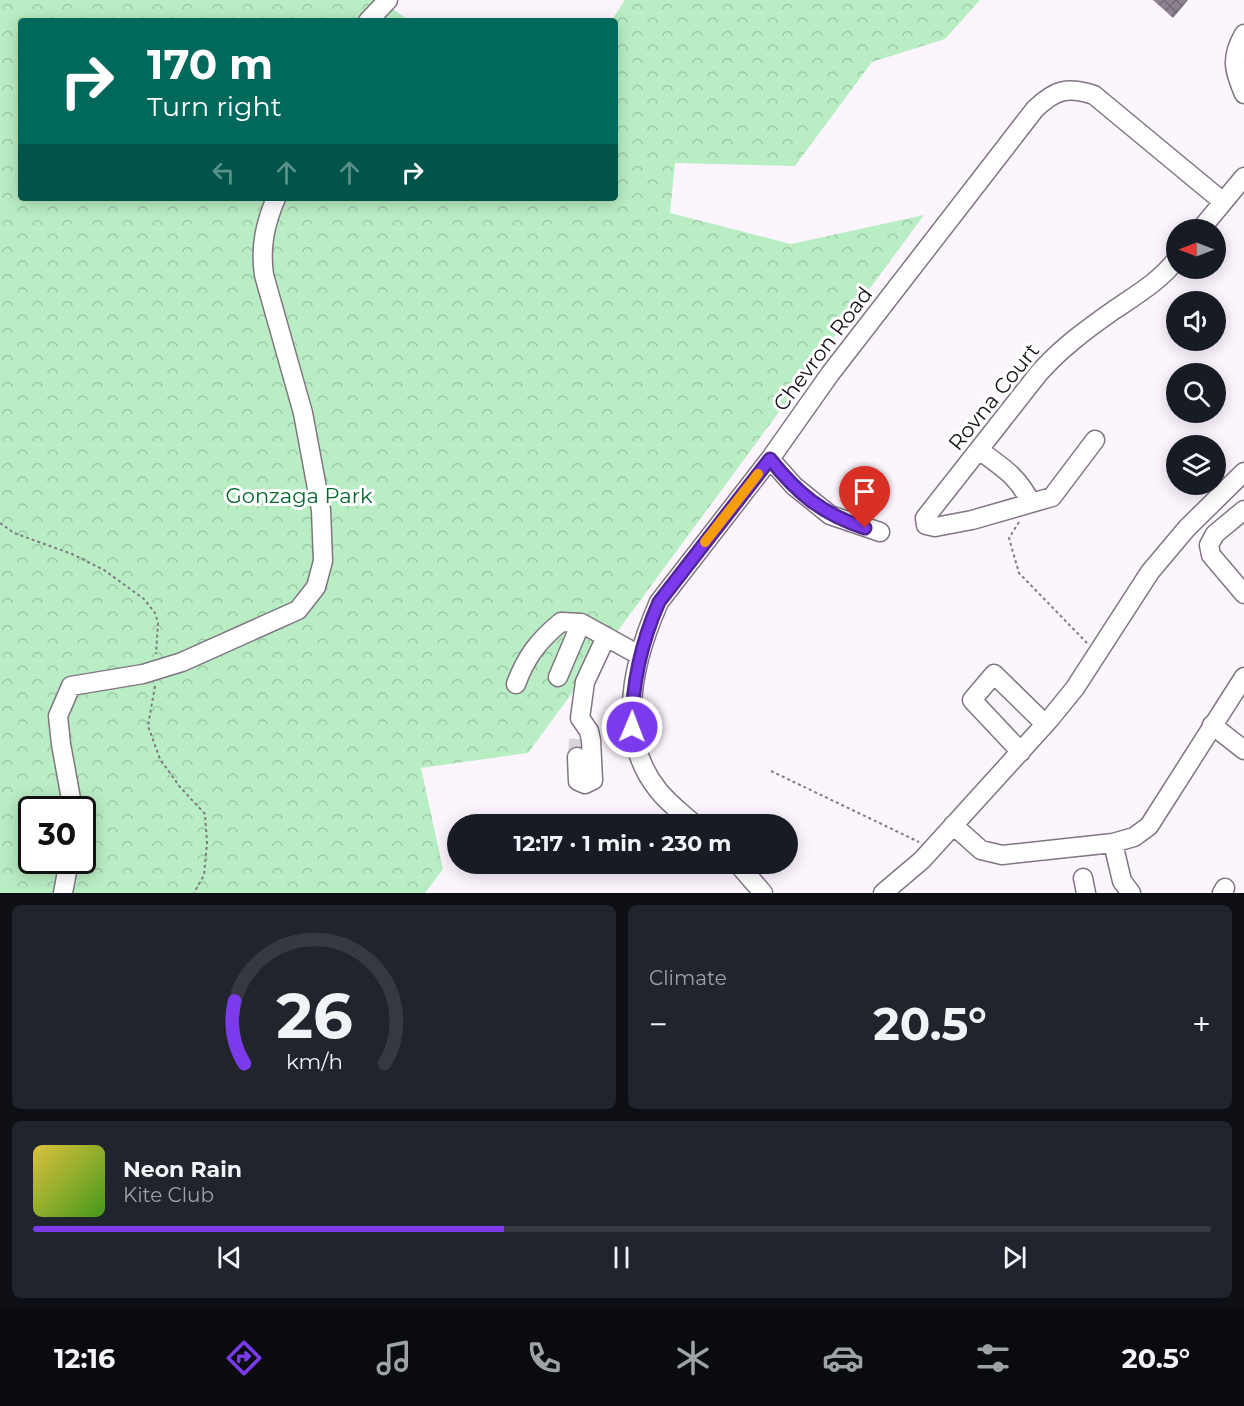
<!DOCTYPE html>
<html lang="en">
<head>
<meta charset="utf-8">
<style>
	:root { --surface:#171b24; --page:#20242c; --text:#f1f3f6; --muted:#9ea1a6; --line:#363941; --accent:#7c3aed }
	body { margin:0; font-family:Montserrat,sans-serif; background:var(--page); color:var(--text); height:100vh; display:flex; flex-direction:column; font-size:22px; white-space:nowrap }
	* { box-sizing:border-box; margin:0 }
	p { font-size:20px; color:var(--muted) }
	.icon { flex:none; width:33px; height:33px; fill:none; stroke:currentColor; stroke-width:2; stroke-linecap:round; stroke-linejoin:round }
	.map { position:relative; height:893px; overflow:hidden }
	.drawer { display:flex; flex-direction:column; gap:12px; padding:12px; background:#0d0f14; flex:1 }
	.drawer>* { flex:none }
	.top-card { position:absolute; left:18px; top:18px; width:600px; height:183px; border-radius:6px; box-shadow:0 3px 15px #0003; background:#00695c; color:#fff; overflow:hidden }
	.needle { width:39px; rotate:270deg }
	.controls { position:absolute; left:1166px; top:219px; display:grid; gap:12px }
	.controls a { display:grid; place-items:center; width:60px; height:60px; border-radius:50%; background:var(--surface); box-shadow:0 3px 15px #0003; font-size:30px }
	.speed { position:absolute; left:18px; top:796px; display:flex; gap:12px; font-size:30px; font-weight:700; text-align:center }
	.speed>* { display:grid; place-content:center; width:78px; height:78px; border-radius:50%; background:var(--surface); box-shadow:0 3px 15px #0003; line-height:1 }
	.speed .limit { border:3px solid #111; border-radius:9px; background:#fff; color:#111 }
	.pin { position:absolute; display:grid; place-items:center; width:51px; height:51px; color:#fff; margin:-62px -26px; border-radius:50% 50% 50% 0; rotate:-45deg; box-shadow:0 0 6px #0007 }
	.pin .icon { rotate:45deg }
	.me { position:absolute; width:66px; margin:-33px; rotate:1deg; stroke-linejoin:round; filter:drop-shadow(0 0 4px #0008) }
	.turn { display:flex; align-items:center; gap:21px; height:126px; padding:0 30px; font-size:27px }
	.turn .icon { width:78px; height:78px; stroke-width:2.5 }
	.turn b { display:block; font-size:42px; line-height:51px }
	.lanes { display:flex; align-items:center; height:57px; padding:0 30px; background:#0003; justify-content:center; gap:30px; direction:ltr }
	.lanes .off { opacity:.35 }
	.big { font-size:45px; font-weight:700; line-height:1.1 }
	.drawer .widget { flex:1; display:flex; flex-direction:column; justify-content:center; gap:9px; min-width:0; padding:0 21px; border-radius:9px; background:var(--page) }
	.drawer .dial { align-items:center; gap:0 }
	.dial svg { height:156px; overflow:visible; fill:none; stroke:var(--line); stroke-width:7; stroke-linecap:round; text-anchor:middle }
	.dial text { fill:var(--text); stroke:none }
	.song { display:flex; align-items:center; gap:18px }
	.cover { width:72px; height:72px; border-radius:9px; background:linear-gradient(135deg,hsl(50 70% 55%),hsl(100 70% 35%)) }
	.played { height:6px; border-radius:3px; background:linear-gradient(90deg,var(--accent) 40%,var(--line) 40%) }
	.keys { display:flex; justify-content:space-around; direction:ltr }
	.heat { display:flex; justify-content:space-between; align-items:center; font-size:33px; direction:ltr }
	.drawer .tiles { flex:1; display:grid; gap:12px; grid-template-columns:1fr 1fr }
	.widget:last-child { grid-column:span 2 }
	.trip { position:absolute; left:447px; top:814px; width:351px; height:60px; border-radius:30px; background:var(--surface); box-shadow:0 3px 15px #0003; font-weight:700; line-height:60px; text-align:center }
	.dock { display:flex; height:96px; justify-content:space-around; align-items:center; background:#090b0e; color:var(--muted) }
	.dock .icon { width:42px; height:42px }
	.dock .on { color:var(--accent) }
	.dock b { font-size:27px; color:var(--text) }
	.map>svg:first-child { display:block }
	.forest { fill:url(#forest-crowns); fill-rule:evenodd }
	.building { fill:url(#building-cross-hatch) }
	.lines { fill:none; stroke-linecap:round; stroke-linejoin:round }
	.minor-tunnel { stroke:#dbd3dc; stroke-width:18; stroke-dasharray:18 9; stroke-linecap:butt }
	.minor-casing { stroke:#817583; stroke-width:21 }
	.path { stroke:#807a81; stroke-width:2; stroke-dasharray:3 3; stroke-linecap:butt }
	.minor { stroke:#fff; stroke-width:18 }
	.route-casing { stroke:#51269a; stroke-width:15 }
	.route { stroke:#7c3aed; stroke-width:10 }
	.slow { stroke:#f59e0b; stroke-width:10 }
	.labels { text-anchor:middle; stroke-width:6; stroke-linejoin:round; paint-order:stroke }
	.street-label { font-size:21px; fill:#181319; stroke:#fff }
	.park-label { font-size:21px; fill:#056730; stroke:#fff }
</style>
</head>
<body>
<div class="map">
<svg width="1244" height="893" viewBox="0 0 1244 893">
	<defs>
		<pattern id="forest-crowns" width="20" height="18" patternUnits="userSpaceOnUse" patternTransform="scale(1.5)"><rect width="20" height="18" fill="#b9edc4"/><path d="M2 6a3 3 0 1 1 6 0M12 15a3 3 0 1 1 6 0" fill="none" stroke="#9ecaa8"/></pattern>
		<pattern id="building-cross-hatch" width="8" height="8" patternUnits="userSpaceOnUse" patternTransform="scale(1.5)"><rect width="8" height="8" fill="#8e8290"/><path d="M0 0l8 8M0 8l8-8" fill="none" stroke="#736975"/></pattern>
	</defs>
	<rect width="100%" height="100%" fill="#fdf5fe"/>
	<!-- forest -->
	<path class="forest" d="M0,0h380l30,21h-389v177h594v-177h-4l14,-21h355l-35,39 -73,23 -77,104 -120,-3 -5,50 121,31 133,-29 -396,538 -107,15 22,101 -18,24h-425zM32,810h50v51h-50z"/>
	<!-- building -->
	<path class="building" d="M1153,0h35l-15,18z"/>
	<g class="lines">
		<!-- minor-tunnel -->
		<path class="minor-tunnel" d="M577,757l1,-19"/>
		<!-- minor casing -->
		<g class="minor-casing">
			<path id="minor" d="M368,21l20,-21
				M1244,34c-14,24 -10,37 0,60
				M1200,230l44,-53
				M1095,440l-43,57 -80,23 -37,7 -9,-2 -1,-7 114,-145c22,-25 48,-44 75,-63 22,-15 46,-29 62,-50
				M979,450c23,17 39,26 52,53
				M770,459l24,27 36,29 50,17
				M1244,510l-29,24 -6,11 2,10 33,39
				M558,677l23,-54
				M516,684c10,-27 22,-43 45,-62l20,1 58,32
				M1212,725l32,25
				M1021,752l-49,-52 22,-26 51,50
				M577,757l1,24 7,3 8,-4 -2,-40 -2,-9 -9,-13 5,-36 21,-45
				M73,810l-12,-66 -3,-28 13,-30 72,-12 39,-12 116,-52 18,-23 7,-26 -2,-51 -18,-97 -39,-138c-4,-28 1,-51 12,-77
				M695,825c-12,-11 -27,-22 -37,-35 -44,-55 -25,-129 1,-188l111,-143 60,-85 205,-265c20,-19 32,-23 59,-14l128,106
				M953,825l28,25 21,5 111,-12 21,-6 15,-11 95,-149
				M1113,843l9,38 9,12
				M738,864l25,29
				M1083,878l3,15
				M63,893l6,-32
				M883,893l39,-33 127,-140 26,-32 75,-116 37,-44 57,-56
				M1222,893l3,-5"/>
		</g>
		<!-- path -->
		<path class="path" d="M1019,522l-10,16 10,35 68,70
			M0,523l14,10 58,21 32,16 40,29 11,14 3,10 -2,31
			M155,686l-7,40 12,33 20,28 25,27 2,29 -3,32 -10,18
			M771,771l148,71"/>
		<!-- minor -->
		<use href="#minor" class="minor"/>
	</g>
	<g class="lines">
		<!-- route casing -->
		<g class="route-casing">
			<path id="route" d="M632,727c0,-45 9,-84 27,-125l111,-143c28,35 52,55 95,69"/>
		</g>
		<!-- route -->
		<use href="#route" class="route"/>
		<!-- slow -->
		<path class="slow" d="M705,542l53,-68"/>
	</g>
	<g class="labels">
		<!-- street labels -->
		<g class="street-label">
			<text transform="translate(823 349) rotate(-53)" y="7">Chevron Road</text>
			<text transform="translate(994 397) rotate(-51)" y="7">Rovna Court</text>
		</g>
		<!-- park labels -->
		<g class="park-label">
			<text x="299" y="503">Gonzaga Park</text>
		</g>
	</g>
</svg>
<div class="controls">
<a><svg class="needle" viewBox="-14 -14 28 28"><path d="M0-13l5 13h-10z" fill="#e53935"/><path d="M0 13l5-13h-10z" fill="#9ea1a6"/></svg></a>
<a><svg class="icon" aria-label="sound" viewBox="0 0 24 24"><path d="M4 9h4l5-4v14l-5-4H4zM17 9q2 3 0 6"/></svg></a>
<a><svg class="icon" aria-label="search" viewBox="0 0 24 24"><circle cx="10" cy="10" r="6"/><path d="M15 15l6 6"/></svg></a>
<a><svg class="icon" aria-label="layers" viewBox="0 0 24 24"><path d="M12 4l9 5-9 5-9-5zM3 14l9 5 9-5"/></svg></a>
</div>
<div class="speed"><div class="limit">30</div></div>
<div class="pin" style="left:865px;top:528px;background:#d93025"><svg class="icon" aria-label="arrive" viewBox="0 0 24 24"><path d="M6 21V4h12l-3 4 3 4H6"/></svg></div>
<svg class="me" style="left:632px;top:727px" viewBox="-20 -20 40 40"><circle r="17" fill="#7c3aed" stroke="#fff" stroke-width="3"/><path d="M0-11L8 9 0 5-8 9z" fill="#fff"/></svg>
<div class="trip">12:17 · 1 min · 230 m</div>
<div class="top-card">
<div class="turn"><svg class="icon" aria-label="right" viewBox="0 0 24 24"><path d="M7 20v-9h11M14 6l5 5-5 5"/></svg><div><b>170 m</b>Turn right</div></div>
<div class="lanes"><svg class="icon off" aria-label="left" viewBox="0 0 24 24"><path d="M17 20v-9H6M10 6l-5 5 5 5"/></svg><svg class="icon off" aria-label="ahead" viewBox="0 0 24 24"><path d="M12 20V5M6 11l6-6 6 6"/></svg><svg class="icon off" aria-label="ahead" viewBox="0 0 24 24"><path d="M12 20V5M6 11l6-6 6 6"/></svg><svg class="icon" aria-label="right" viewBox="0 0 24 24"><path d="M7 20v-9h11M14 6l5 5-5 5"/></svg></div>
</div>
</div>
<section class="drawer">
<div class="tiles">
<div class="widget dial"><svg viewBox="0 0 100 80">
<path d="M14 69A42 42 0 1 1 86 69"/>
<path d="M14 69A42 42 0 0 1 9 37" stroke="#7c3aed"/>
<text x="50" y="56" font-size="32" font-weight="700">26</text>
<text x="50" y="72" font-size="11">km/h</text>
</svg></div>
<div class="widget"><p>Climate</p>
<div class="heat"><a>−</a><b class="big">20.5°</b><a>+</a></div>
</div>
<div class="widget">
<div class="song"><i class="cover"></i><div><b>Neon Rain</b><p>Kite Club</p></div></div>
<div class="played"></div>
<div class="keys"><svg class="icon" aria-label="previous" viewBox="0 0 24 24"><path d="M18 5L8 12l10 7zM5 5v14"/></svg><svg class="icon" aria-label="pause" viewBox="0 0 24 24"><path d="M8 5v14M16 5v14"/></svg><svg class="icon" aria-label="next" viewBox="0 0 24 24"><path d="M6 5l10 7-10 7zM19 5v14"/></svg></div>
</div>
</div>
</section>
<nav class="dock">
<b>12:16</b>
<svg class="icon on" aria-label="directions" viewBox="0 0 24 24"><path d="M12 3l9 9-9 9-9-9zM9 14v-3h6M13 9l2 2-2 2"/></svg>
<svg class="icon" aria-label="music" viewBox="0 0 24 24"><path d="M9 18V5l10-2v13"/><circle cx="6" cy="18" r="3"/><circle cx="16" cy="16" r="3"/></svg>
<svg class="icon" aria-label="phone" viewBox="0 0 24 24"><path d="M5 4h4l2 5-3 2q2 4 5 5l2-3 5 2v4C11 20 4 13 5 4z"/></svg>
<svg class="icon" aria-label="climate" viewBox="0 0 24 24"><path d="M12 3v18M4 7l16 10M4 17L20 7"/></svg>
<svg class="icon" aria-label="car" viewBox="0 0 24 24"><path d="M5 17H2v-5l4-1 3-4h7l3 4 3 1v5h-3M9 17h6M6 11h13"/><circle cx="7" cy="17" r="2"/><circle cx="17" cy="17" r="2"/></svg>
<svg class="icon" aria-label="filters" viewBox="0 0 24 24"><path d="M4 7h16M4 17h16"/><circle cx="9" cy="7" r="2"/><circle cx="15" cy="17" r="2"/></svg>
<b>20.5°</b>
</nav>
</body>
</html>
